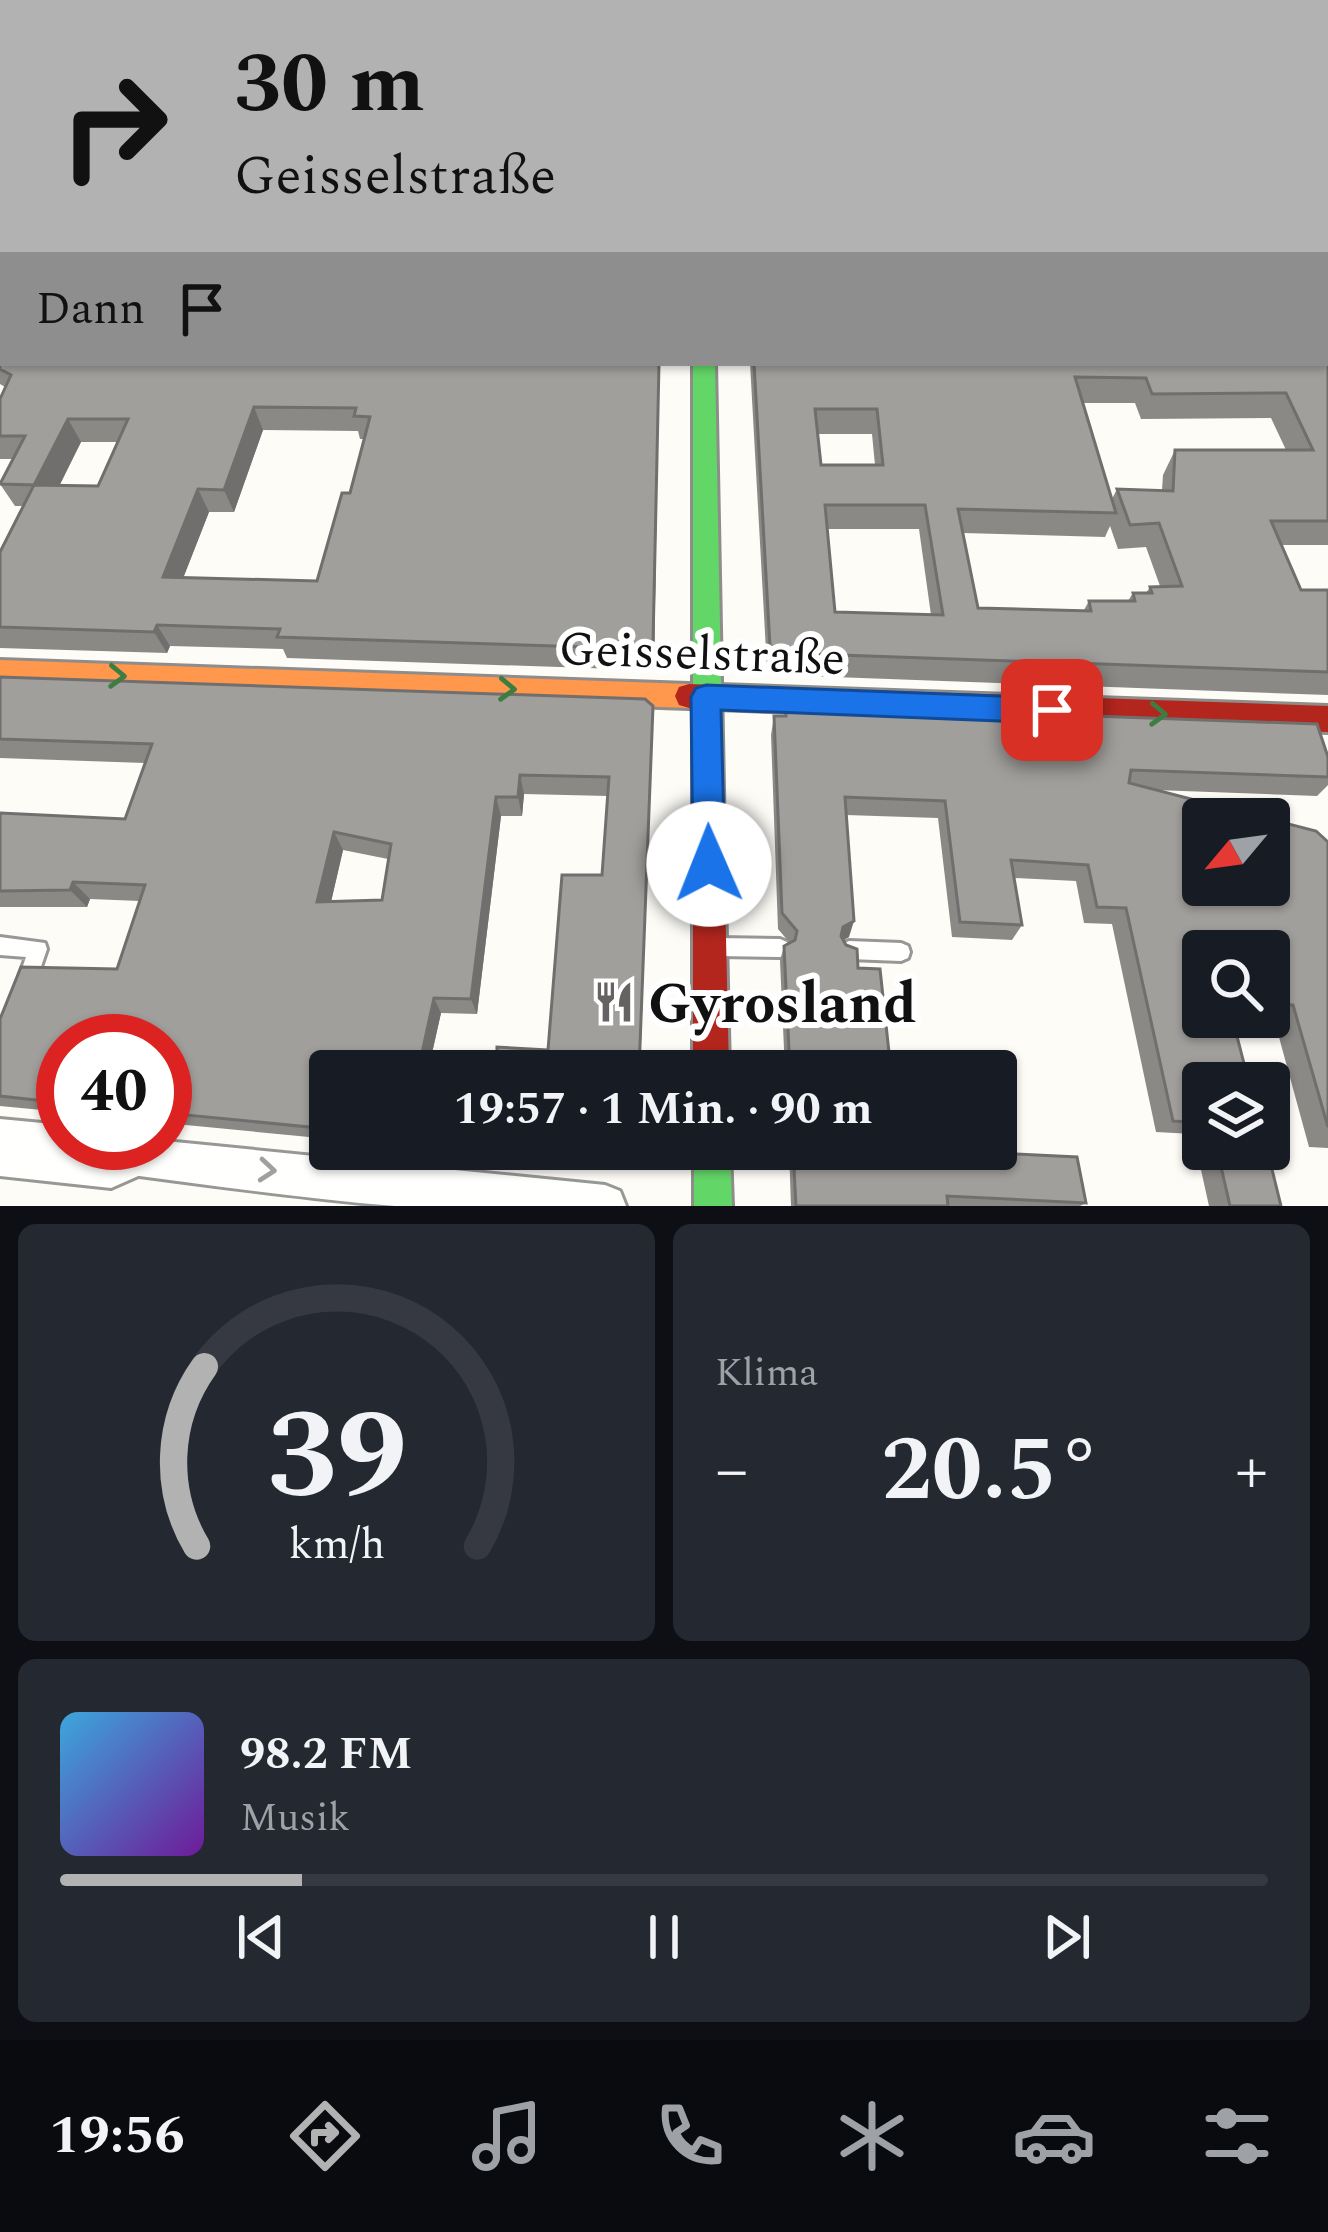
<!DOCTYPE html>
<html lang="de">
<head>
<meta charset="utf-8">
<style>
	:root { --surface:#171b24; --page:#242831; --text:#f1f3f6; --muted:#9ea1a6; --line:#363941; --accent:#b2b2b3 }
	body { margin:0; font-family:Spectral,serif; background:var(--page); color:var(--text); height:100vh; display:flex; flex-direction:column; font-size:45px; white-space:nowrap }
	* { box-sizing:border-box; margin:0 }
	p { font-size:39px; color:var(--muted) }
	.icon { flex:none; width:66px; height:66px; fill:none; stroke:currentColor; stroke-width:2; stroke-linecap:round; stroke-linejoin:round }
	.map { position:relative; height:1206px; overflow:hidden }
	.drawer { display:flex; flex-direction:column; gap:18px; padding:18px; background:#0d0f14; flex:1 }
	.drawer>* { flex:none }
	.hud { position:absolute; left:0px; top:0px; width:1329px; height:366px; box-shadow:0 3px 9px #0004; background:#b2b2b3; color:#111; overflow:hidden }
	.needle { width:78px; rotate:241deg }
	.controls { position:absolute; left:1182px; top:798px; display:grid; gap:24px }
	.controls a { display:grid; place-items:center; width:108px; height:108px; border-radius:12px; background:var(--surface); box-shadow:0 3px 9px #0004; font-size:60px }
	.speed { position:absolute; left:36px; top:1014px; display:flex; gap:24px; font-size:60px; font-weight:700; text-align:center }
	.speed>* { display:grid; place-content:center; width:156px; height:156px; border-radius:50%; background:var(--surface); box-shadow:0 3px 9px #0004; line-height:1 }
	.speed .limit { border:18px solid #d22; background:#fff; color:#111 }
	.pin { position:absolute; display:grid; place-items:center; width:102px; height:102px; color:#fff; margin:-51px; border-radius:24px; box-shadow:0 6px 18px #0006 }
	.me { position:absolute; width:132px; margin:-66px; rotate:359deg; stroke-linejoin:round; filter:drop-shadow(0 0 9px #0008) }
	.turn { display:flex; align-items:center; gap:42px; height:252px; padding:0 36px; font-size:54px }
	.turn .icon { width:156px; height:156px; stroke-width:2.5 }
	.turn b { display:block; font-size:84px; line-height:102px }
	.then { display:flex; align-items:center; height:114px; padding:0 36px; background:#0003; gap:24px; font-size:45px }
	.big { font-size:90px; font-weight:700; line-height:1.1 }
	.drawer .card { flex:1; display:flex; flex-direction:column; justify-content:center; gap:18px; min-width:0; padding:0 42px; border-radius:18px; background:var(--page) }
	.drawer .dial { align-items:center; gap:0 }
	.dial svg { height:312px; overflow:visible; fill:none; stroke:var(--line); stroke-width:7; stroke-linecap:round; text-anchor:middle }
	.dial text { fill:var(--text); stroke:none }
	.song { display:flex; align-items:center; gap:36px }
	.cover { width:144px; height:144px; border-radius:18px; background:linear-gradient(135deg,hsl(200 70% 55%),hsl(280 70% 35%)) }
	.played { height:12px; border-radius:6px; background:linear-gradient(90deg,var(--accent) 20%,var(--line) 20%) }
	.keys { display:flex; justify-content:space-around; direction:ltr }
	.heat { display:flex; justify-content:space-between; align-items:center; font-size:66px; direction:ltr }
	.drawer .tiles { flex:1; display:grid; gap:18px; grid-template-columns:1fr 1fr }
	.card:last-child { grid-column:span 2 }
	.trip { position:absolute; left:309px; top:1050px; width:708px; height:120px; border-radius:12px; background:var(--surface); box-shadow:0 3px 9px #0004; font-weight:700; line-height:120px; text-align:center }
	.tab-bar { display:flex; height:192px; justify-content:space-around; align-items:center; background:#090b0e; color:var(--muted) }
	.tab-bar .icon { width:84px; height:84px }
	.tab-bar .selected { color:var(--accent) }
	.tab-bar b { font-size:54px; color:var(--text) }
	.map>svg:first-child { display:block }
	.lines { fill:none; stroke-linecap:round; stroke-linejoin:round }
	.lane-casing { stroke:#979795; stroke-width:6 }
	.street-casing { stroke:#979795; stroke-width:6 }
	.fast-casing { stroke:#8e8d8b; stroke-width:6 }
	.slow-casing { stroke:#8e8d8b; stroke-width:6 }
	.jam-casing { stroke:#8e8d8b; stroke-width:6 }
	.lane { fill:#fffffe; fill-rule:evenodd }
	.street { fill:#fffffe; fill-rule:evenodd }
	.fast { fill:#63d668; fill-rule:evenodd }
	.slow { fill:#ff974d; fill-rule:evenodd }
	.jam { fill:#b3261e; fill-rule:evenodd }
	.wall { fill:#8a8986; fill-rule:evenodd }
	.shaded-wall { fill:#716f6d }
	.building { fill:#a19f9c; stroke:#716f6d; stroke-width:3; fill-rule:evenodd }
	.oneway { stroke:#3e7d41 }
	.oneway2 { stroke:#a0a09f }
	.route { fill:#1a73e8; stroke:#114b97; stroke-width:3 }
	.labels { text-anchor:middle; stroke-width:12; stroke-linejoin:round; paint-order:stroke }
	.street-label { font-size:48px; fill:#111; stroke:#fff }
	.near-poi-label { font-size:57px; font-weight:bold; fill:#111; stroke:#fff; text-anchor:start }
</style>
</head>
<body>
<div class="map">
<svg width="1328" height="1206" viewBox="0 0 1328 1206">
	<rect width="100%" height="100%" fill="#fdfcf7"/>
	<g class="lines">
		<!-- lane casing -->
		<g class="lane-casing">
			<path id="lane" d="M0,937l45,6 2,6 -14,41 -7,2 -7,-2 -2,-7 9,-26 -26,-2z
				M719,938l61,1 7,3 2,6 -2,6 -7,3 -61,-1 -7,-3 -2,-6 2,-6z
				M849,941l52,2 7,3 2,6 -2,6 -7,3 -52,-2 -7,-3 -2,-6 2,-6z
				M0,1156l111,12 27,-12 7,3 3,7 -3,7 -34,15 -111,-12z"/>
		</g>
		<!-- street casing -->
		<g class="street-casing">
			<path id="street" d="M1262,0h18l2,3h-18z
				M1326,8h2v10h-2z
				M1326,76l2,1v14l-2,-1z
				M0,1119l63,6v18l102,-2 440,44 15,6 6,15c-76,0 -155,0 -231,0 -133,-11 -263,-33 -395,-47z"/>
		</g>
		<!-- fast casing -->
		<g class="fast-casing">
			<path id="fast" d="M693,363h22l10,531 -5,11 -11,4 -11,-4 -5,-11z
				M694,1149h36l2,57h-38z"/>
		</g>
		<!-- slow casing -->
		<g class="slow-casing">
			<path id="slow" d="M0,660l689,24 10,3 4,9 -4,9 -10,3 -689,-24z"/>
		</g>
		<!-- jam casing -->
		<g class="jam-casing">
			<path id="jam" d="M689,684l639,22v26l-639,-24 -10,-3 -4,-9 4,-9z
				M709,879l11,4 5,11 4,177h-36v-177l5,-11z"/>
		</g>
		<!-- lane -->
		<use href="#lane" class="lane"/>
		<!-- street -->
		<use href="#street" class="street"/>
		<!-- fast -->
		<use href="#fast" class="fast"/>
		<!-- slow -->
		<use href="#slow" class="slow"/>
		<!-- jam -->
		<use href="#jam" class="jam"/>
	</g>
	<!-- wall -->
	<path class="wall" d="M0,0h195l-1,3h-191v49h-3z
		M739,0h518l2,3h-521z
		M1326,93l2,3v449h-47l20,45h27v105l-548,-20 -1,-5 -12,-1 -17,-306h576zM1083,403h52l6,16 130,-1 15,32h-111l-12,25 -1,15 -45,-1 -5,10zM818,434h54l3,31h-54zM1110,526l8,23 28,-2 14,39 -10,1 -4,6h-13l-5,8h-39l-5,9 -106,-2 -15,-75 142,4zM827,529h92l12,86 -96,-3z
		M0,96l659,267 -5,301 -7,6 -360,-12 -4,-9 -113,-3 -3,7 -167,-5v-96l23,-46h-8l-15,-22 13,-25h-13v-60l5,-12 -5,-3zM263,430l95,1 2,8h4l-14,54 -33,88 -134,-3 26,-66h25zM81,442h37l-20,44 -39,-1z
		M0,677l653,29 -13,365h-158l66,-21 54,-175 6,-79 -84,-2 -2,22h-21l-24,198 -36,-1 -13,58h-98v68l-165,-16v-82h-102v71l-63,-6v-87l117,-50 23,-68 -50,-2 -3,8h-87v-94l125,6 20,-56 -145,-5zM343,850l45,9 -6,41 -51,2z
		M786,705l542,52v28l-11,11 -162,-6 173,52v306l-19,-1 -35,-128 -33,-2h28v-66h-66v198h64l15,57h-73l-16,-72 -37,-2 -44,-208 -28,-1 -8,-42 -62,-3 8,47 -10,15 -60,-3 -14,-119 -92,-3 3,122 -6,3 15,28 33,103h-106l-5,-110 4,-15 6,-3 -12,-14 -7,-194 3,-19h10z
		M637,1149l-1,20 -75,-7 -4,-10z
		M789,1149h125l172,54 -6,3h-289z"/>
	<!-- shaded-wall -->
	<path class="shaded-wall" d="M177,0h18l-1,3h-18z
		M659,363l-5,301 -7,6 -1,-21z
		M254,407l9,23 -29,82 -10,-22z
		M68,419l13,23 -32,65 -15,-22z
		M198,489l11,23 -34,87 -12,-22z
		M157,625l13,21 -3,7 -13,-21z
		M653,706l-13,365h-1z
		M520,775l4,19 -2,22 -4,-19z
		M496,797l5,19 -24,198 -6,-15z
		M334,832l9,18 -16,69 -10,-17z
		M73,882l17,17 -3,8 -17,-17z
		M854,921l-5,16 -11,6 5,-16z
		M434,998l7,15 -13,58h-10z"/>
	<!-- building -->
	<path class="building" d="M0,0h177l-1,3h-173v26h-3z
		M286,0h383l-1,3h-383z
		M739,0h128l1,3h-130z
		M936,0h321l2,3h-323z
		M1326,93l2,3v70l-2,-1z
		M0,96h3v31h-3z
		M3,128v235h656l-6,280 -7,6 -369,-12 3,-8 -123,-4 -3,7 -154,-5v-75l34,-67 -34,-1 25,-48h-25v-37l11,-24 -11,-6v-239zM254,407l102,1 -2,8 16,1 -20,76h-8l-25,88 -154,-4 35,-88 26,1zM68,419h60l-30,67 -64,-1z
		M1326,183h2v338h-57l30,69h27v82l-545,-19v-6l-13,-1 -16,-283h572zM1075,377l71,1 6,16 134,-1 27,57h-138l-2,41 -56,-2 13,36 29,-2 23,63 -32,1 2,6h-19l2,8h-46l2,10 -113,-3 -20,-99 158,4zM815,409h62l6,56h-62zM825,505h100l18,110 -108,-3z
		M0,677l645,22 8,7 -14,365h-157v-5l15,1v-20l51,3 14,-175h40l7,-98 -89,-2 -2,22h-22l-25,202 -37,-1 -16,73h-88v58l-165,-16v-72h-102v62l-63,-7v-77l21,-52 96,2 28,-84 -72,-3 -3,8 -70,1v-78l125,6 27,-75 -152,-5zM334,832l57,12 -9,56 -65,2z
		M786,705l531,19 11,33v20l-197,-7 -2,13 139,36h-65v66h66v-66l47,12 12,11v285l-35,-122 -24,-1v-53h-66v66h29l17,66h-46v40l-30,-2 -47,-213 -29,-1 -9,-42 -77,-5 11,65 -62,-3 -15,-121 -100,-4 9,124 -11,6 -2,9 5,9 11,4 1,19 22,1 11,102h-101l-6,-125 11,-6 2,-9 -15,-18 -8,-197h12z
		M558,1149h78l-1,10 -78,-7z
		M793,1149h121l163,8 9,46 -139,-7 1,10h-152z
		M1217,1149h50l14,57h-51z"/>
	<!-- one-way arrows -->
	<defs><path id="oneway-chevron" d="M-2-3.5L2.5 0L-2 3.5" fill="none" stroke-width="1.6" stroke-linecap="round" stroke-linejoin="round" transform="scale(3)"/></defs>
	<g class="oneway">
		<use href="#oneway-chevron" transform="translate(117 676) rotate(2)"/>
		<use href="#oneway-chevron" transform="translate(507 689) rotate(2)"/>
		<use href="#oneway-chevron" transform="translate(1158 714) rotate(2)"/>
	</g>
	<use class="oneway2" href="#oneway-chevron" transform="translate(267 1170) rotate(5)"/>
	<!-- route -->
	<path class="route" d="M706,685l346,13 10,4 5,8 -5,9 -10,4 -331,-13 4,154 -5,11 -11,4 -11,-4 -5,-11 -2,-167 5,-9z"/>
	<!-- icons -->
	<defs>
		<g id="restaurant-bare" transform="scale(3.24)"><path d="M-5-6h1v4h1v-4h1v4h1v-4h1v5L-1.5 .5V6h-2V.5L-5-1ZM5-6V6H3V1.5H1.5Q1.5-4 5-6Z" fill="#646362" stroke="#fff" stroke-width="2.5" paint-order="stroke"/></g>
	</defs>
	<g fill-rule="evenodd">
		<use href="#restaurant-bare" x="614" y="1002"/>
	</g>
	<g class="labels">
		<!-- street labels -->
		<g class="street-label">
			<text transform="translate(702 652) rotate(2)" y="17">Geisselstraße</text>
		</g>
		<!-- near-poi labels -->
		<g class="near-poi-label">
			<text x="648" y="1022">Gyrosland</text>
		</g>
	</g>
</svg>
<div class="controls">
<a><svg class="needle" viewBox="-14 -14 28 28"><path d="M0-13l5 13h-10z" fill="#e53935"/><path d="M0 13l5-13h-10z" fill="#9ea1a6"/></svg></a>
<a><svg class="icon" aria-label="search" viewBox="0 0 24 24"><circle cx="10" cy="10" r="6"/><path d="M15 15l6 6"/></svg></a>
<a><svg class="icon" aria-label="layers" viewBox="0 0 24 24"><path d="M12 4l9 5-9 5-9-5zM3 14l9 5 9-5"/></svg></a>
</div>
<div class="speed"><div class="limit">40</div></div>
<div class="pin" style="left:1052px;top:710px;background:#d93025"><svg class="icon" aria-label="arrive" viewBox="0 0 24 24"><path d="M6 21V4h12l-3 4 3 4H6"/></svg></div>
<svg class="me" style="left:709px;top:864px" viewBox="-20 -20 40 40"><circle r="19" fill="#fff"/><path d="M0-13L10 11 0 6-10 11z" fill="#1a73e8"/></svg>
<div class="trip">19:57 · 1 Min. · 90 m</div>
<div class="hud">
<div class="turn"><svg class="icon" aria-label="right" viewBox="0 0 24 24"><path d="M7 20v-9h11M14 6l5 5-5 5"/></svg><div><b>30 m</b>Geisselstraße</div></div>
<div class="then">Dann<svg class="icon" aria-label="arrive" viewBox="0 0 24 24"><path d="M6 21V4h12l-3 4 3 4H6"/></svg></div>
</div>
</div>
<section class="drawer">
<div class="tiles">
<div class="card dial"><svg viewBox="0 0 100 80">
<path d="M14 69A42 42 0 1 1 86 69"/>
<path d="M14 69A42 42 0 0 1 16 23" stroke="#b2b2b3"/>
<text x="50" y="56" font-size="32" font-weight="700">39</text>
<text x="50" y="72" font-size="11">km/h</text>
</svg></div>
<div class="card"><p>Klima</p>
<div class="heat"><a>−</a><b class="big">20.5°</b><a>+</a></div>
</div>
<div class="card">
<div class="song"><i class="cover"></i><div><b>98.2 FM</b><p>Musik</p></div></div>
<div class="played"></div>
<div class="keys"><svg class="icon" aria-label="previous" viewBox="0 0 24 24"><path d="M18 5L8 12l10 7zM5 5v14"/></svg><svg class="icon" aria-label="pause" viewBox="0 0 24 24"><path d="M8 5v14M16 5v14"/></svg><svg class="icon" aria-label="next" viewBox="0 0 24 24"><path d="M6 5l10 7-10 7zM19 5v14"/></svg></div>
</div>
</div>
</section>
<nav class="tab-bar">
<b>19:56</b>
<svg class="icon selected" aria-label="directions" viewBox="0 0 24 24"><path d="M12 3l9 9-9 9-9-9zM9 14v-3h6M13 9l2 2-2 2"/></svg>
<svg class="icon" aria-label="music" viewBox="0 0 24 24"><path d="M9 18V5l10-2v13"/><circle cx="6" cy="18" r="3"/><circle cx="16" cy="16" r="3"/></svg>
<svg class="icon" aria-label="phone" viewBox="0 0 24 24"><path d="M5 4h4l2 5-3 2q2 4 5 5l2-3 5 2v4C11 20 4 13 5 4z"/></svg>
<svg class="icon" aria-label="climate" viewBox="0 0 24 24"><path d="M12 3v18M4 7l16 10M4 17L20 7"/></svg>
<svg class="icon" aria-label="car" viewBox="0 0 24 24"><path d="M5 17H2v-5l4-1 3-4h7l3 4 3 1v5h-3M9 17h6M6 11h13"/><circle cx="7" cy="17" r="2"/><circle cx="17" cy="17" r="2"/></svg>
<svg class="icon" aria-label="filters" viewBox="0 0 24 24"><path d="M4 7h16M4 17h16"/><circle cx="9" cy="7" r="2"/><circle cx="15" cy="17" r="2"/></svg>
</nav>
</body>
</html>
